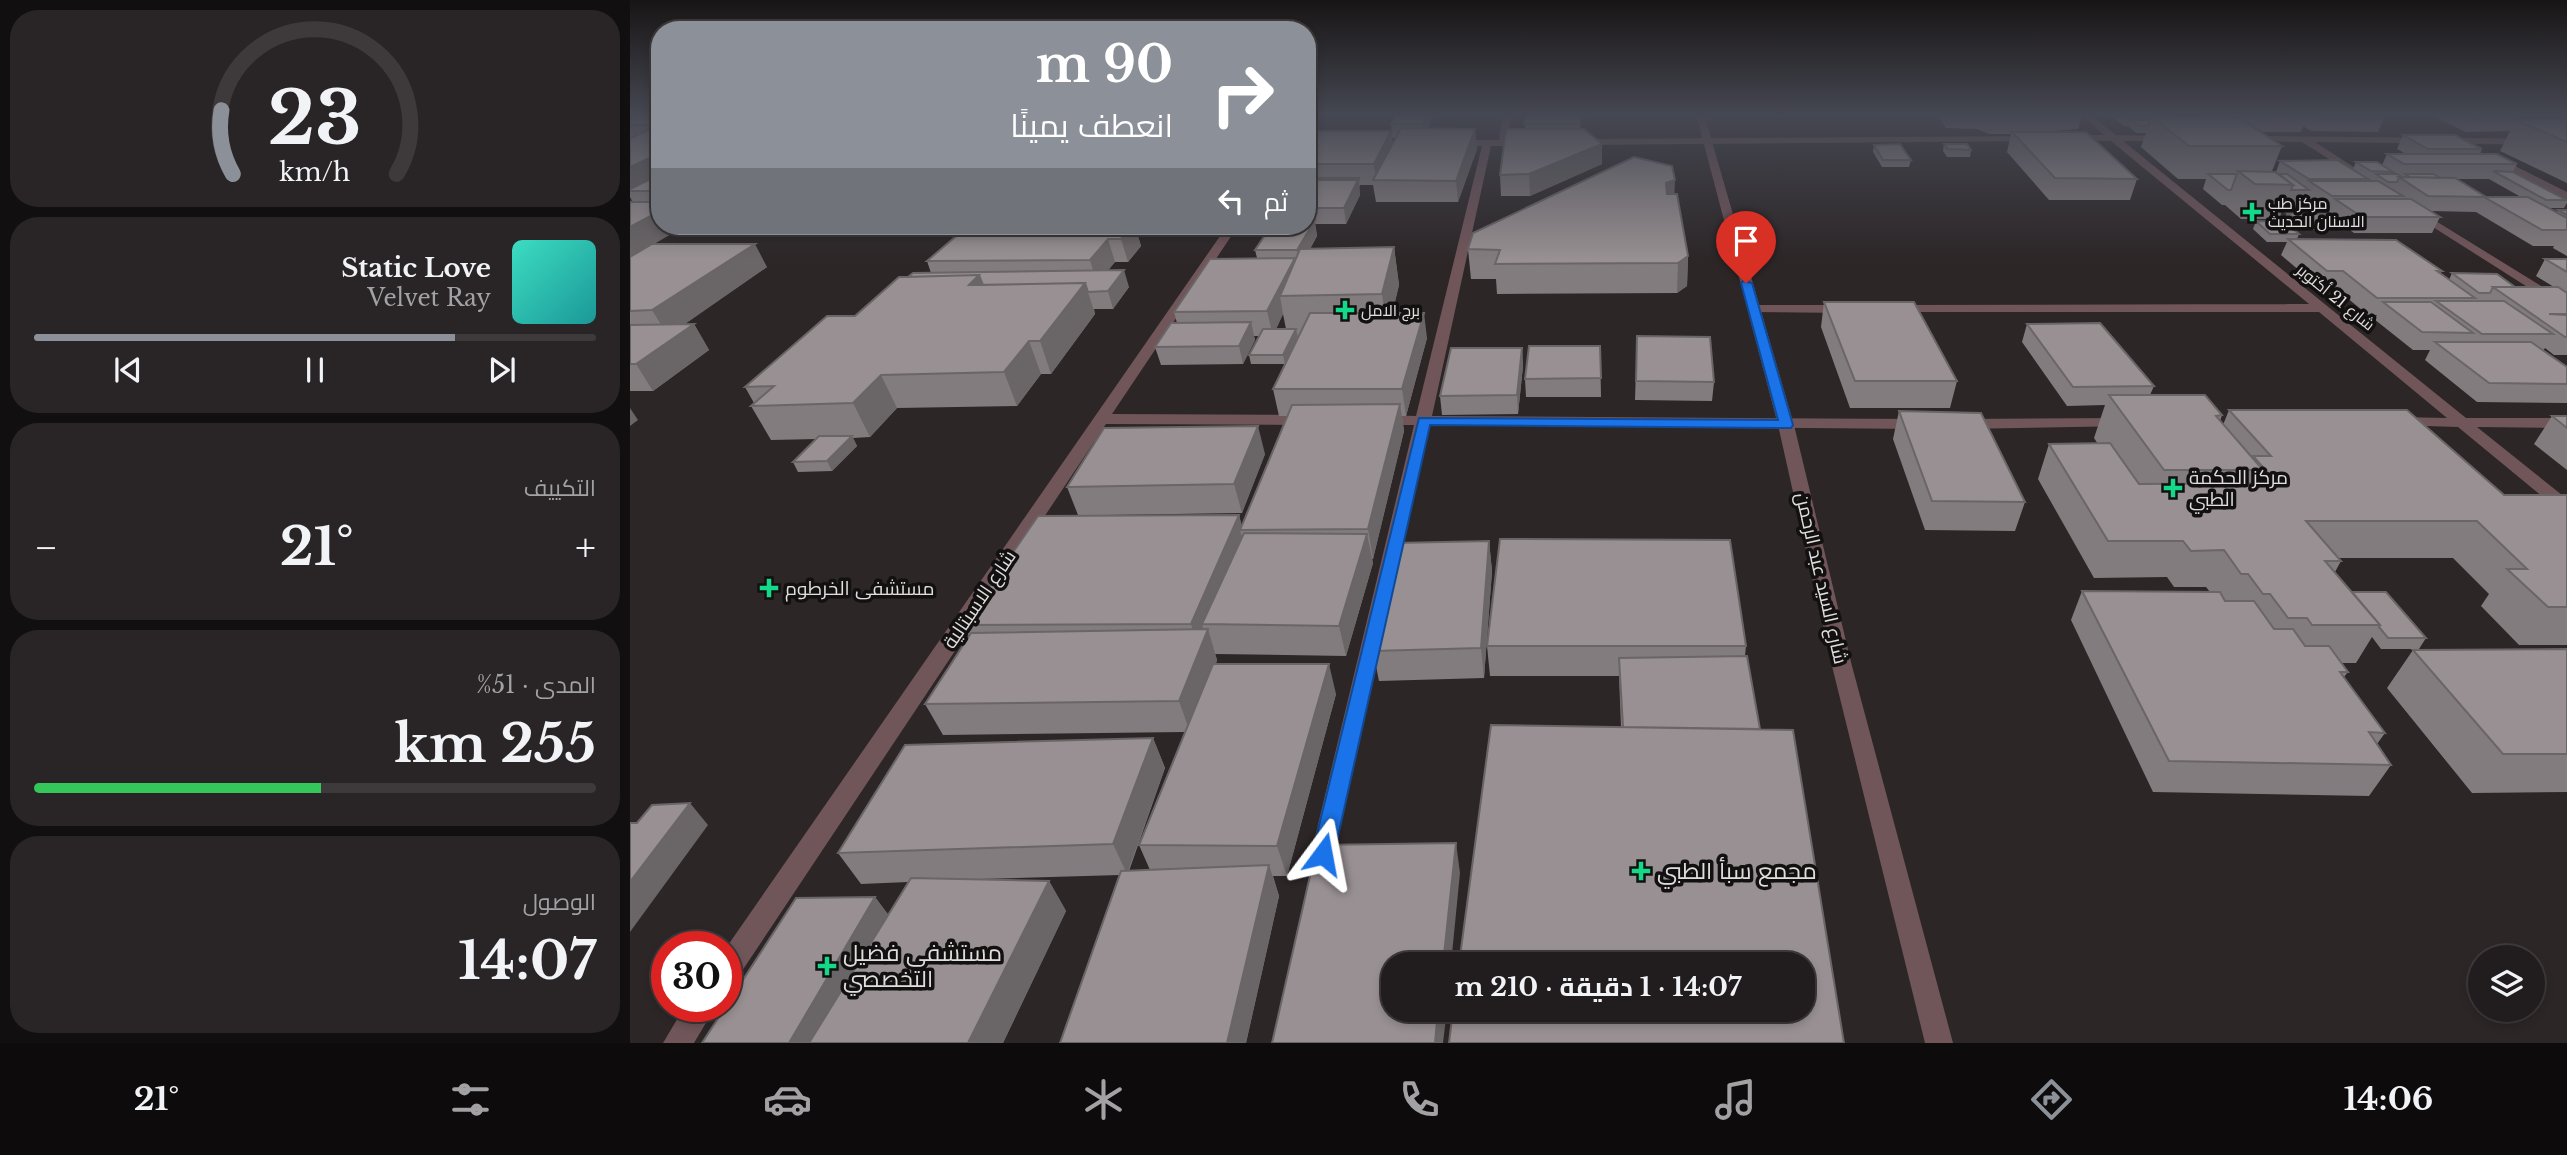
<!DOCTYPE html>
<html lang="ar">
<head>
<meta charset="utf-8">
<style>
	:root { --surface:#211c1d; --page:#292526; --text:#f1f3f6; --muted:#a2a1a4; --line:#3e3a3b; --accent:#8c9099 }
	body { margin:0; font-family:"Libre Baskerville",Cairo,serif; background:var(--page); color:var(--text); direction:rtl; height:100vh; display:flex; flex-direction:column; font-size:26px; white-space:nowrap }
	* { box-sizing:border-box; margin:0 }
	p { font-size:23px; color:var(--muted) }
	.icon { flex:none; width:38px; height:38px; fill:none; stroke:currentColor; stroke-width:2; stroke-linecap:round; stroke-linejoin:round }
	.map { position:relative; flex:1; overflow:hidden; direction:ltr }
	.drawer { display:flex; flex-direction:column; gap:10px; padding:10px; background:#120f10; width:630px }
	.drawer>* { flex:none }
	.banner { position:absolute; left:21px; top:21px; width:665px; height:214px; border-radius:28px; box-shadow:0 4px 10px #0003,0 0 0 2px var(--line); direction:rtl; background:#8c9099; color:#fff; overflow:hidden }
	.tools { position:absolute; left:1838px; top:945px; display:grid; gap:14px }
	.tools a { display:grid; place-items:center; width:77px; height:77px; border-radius:50%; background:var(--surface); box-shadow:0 4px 10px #0003,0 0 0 2px var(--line); font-size:35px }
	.speed { position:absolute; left:21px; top:931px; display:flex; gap:14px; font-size:35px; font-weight:700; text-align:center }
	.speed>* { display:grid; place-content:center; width:91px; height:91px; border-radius:50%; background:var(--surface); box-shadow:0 4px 10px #0003,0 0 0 2px var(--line); line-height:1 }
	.speed .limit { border:10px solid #d22; background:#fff; color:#111 }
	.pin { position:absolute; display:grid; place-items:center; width:60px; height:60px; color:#fff; margin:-72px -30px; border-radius:50% 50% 50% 0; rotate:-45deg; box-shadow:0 0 7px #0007 }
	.pin .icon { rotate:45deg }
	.me { position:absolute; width:77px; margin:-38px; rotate:13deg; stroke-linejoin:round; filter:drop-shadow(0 0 5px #0008) }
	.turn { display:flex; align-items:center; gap:24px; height:147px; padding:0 28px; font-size:32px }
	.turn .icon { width:91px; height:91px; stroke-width:2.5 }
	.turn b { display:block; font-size:49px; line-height:60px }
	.then { display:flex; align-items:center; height:66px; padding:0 28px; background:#0003; gap:14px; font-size:26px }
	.big { font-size:52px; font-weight:700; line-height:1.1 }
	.drawer .tile { flex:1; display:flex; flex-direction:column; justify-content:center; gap:10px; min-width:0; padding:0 24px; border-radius:28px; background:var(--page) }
	.drawer .dial { align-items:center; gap:0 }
	.dial svg { height:182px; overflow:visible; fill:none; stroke:var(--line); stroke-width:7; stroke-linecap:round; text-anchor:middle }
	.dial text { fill:var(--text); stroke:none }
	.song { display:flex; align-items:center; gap:21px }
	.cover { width:84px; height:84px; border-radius:10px; background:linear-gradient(135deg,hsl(170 70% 55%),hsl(180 70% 35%)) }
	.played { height:7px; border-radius:4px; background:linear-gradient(90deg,var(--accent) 75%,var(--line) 75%) }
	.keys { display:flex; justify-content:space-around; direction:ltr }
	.heat { display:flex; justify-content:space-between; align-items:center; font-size:38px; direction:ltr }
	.charge { height:10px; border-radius:5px; background:linear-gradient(90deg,#34c759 51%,var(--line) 0) }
	.trip { position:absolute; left:751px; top:952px; width:434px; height:70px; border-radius:28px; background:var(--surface); box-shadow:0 4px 10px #0003,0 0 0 2px var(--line); font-weight:700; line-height:70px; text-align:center; direction:rtl }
	.menu { display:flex; height:112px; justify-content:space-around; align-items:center; background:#0d0b0c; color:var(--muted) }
	.menu .icon { width:49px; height:49px }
	.menu .on { color:var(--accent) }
	.menu b { font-size:32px; color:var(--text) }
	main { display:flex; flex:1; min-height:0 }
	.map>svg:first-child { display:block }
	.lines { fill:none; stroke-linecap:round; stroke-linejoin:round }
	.minor { fill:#705559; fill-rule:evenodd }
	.tertiary { fill:#705559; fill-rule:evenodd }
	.wall { fill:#837c7e; fill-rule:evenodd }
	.shaded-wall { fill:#6a6566 }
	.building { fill:#989092; stroke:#6a6566; stroke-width:2 }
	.route { fill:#1a73e8; stroke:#114b97; stroke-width:2 }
	.poi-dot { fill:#14d989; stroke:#121010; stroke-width:2.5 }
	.labels { text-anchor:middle; stroke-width:7; stroke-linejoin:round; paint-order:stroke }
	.far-poi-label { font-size:16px; fill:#e2dede; stroke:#121010; text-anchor:start }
	.far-street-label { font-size:16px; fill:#e2dede; stroke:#121010 }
	.poi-label { font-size:19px; fill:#e2dede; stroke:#121010; text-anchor:start }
	.street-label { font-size:19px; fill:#e2dede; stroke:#121010 }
	.near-poi-label { font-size:23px; fill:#e2dede; stroke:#121010; text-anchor:start }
</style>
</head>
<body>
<main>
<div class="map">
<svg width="1937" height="1043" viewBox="0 0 1937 1043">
	<rect width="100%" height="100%" fill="#2c2627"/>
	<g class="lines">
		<!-- minor -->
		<path class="minor" d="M677,114h5l-5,4z
			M873,114h8l-3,26h20l5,3 -5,3h-37l-59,270 488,3 8,5 -8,5 -490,-4 -98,441 -3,8 -9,3 -9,-3 -3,-8 106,-441h-33l-8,-5 8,-5 35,1 66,-270h-28l-5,-3 5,-3h45z
			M1450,114h9l27,21 55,1v4l-3,1h-45l343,277h101v10l-90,-1 90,72v14l-6,-1 -103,-85 -64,-2 -3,-3 3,-3 5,-2 48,1 -128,-106h-430v-6l5,-1 415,-1 -198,-163 -44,-1v-4l3,-1h34z
			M1402,136l5,3 -2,2 -458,4 -5,-3 5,-3z
			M1619,136l318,3v6l-252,-3 45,29v4l-4,1 -54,-34 -56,-1 -2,-2z
			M1863,155l74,37v7l-77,-39 -2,-2z
			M1788,210l149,92v10l-153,-97 -1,-2z
			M597,226h11l-126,188 195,1 8,5 -8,5 -201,-1 -370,556 -10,4v-36z
			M1124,305h91l6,4 -6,4 -96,-1v-6z
			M1493,418l5,2 3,3 -3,3 -166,3 -8,-5 8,-5z
			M55,1006h31l-22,37h-31z"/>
		<!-- tertiary -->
		<path class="tertiary" d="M1066,114h8l90,311 58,241 101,377h-28l-93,-377 -54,-241z"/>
	</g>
	<!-- wall -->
	<path class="wall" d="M0,114h30v112h25l-32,18 114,23 -83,57h10l15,26 -56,41h-23v-189h3l-3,-5z
		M804,114l-6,14 47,1 2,20 -19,53h-82l-3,-17h-13l-1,3 1,7 -14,29h-31l2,12 -7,13 84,-2 5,38 -7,28 35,25 -21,78h-4l2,15 -31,128h-1l1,4 -27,93 -131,-2 2,6 -1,4 120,30 -49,182h-14l6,20 -33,147h-186l60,-168 -140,4 69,2 17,30 -63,132h-301l173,-146 13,18 20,-33 -47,2 -23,-31 315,-115 12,30 -36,103 21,-1 -11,-25 46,-113 -242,3 -18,-31 44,-68 -6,-11 115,-110 -11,-28 198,-33 -23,59 -137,2h134l3,12 45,-111h-8l-6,-27 12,-25h-34l-2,-9 10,-19h-5l1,4 -12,24 -82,1 -6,-18 22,-24 -3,-11 83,-54 -2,-8 52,-24v-95h84l2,13 3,-6h-4l-1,-14zM653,314l3,15h-10z
		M892,114h65l-1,4 -5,-1 -1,12 22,15v20l-72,32h-29l-1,-21 25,-46v-12h-3z
		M967,114h51l-51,1z
		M1306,114h146l-4,15 -34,3 93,47 -7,21h-81l-42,-48 4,-18h-22l-12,-5 -31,-1z
		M1478,114h268l8,4 -6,14 -67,-1 -8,-5 -2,6h-41l22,14 -10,25 4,1 4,-11 73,8 3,-7 26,3 5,-11h19l-9,-5 6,-14 79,14 -2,5 37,10 -4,8 54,28v3l-3,5h-15l8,5 1,-3h9v46l-14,-8 1,-2h-21l-57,-34 -45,-1 9,6 -8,16h-78l-12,-9 -3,6h-43l-12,-9 3,-8 42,1 1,-2h-5l-19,-14 -3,8 -19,-1 -5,14h-38l-16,-14h-3l-19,-16 3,-10h-28l-37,-32 5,-14h-10l-7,-6 1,-1h-6zM1826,179h33l32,18h-35z
		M1806,114h76l8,3v2h44l-13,-5h16v69l-67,-32 10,-20 -44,1 -31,-15z
		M1314,144l27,6 -1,7h-23l-4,-6z
		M1244,145l37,15 -2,7h-27l-9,-15z
		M1044,194l14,62 -1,30 -10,7 -180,1 -1,-15h-25l-3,-30z
		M1626,221l43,13 -2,5 145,32 -2,3 9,6 3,-7 63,14h39l-18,-11 9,-17h22v96h-13l-9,-7 -2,3 24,16v36l-90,-1 -52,-42 5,-10h-17l-39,-31 3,-4h-9l-33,-27h-15l-39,-33 6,-13h-20l-14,-13z
		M338,226h176l-7,7 4,13 -13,16h-13l-7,8 21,17 -16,22h-19l1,5 -44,60h-10l-24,32 -120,2 -27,29 -17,1 4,8 -25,25 -34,1 -5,-10 24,-23 -46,1 -20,-34 3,-3 -9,-16 110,-71 53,-39 23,-4 -4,-12z
		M1194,302l133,79 -7,27h-100l-29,-81z
		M1397,324l127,62 -4,9 72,20 -2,6 3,4 6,-15 275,85h63v150h-48l-38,-39 8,-12 -36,-36h-115l3,3 -6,11 17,20 74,46 -7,11h-38l-9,-12 -16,26h-15l7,9 -4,5 41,56 -8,11 14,21 -22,31 -216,-4 -82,-172 11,-29 128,1 -4,-5h-32l-7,-10 -73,1 -56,-99 11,-35h49l-4,-6 11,-33 -38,1 -45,-64z
		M1007,336l77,46 -2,19 -77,-1z
		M970,346l1,51h-75l-1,-18z
		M892,348l1,18 -5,48 -76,1 -2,-19z
		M1269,411l126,91 -10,29 -90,-1 -32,-91z
		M1922,416h15v54l-33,-26z
		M859,541l3,30 -8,107 -105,3 -6,-30z
		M857,646h259l-1,10 15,73 -139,-2 -2,-51h-129z
		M1937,649v143l-95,1 -85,-105 26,-38z"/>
	<!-- shaded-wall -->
	<path class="shaded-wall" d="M797,114h7l-10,24 -1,-14z
		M845,129l2,20 -19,53 -2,-21z
		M761,131l2,20 -17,29 -2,-16z
		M972,144v20l-72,32 -1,-22z
		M30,153v26l-30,12v-24z
		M729,178l1,17 -14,29 -2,-16z
		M1045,180l-1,27 -9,3 1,-27z
		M30,211v15h25l-55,32v-31z
		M685,220l2,16 -17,31 -3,-17z
		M491,226h23l-7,7 4,13 -13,16 -7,-23z
		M478,239l7,23 -18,22 -7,-24z
		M125,244l12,23 -99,69 -16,-26z
		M764,247l5,38 -11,48 -6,-39z
		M1058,256l-1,30 -10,7 1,-30z
		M665,258l5,24 -20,14 3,18 -10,22 -6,-25z
		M494,270l5,17 -16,22 -5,-18z
		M349,275l7,18 -17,-8z
		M455,283l10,31 -44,60 -11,-33z
		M794,313l3,25 -21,78 -4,-27z
		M621,322l4,18 -12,24 -4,-18z
		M64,324l15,26 -56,41 -17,-27z
		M666,329l2,9 -13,26 -2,-9z
		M399,341l12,33 -24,32 -13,-34z
		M892,348l1,18 -5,48 -1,-19z
		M251,375l16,33 -27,29 -17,-34z
		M770,404l4,27 -31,128 -5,-30z
		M0,408l8,12 -8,6z
		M628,426l7,28 -23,59 -8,-29z
		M222,436l5,10 -25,25 -5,-10z
		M609,515l4,15h-3l5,18 -43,76 3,11 3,-6 9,31 -27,72 -11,-31 20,-51 -8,-26z
		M737,534l6,29 -27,93 -7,-30z
		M859,541l3,30 -8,107 -3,-30z
		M699,664l7,30 -49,182 -10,-30z
		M523,738l12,30 -38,106 -14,-30z
		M60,803l18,22 -78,107v-50z
		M826,843l4,30 -9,91h-8z
		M639,865l10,31 -33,147h-19z
		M419,881l17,30 -63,132h-35z
		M245,897l16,21 -71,125h-31z
		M808,1010h9l-4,33h-8z"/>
	<!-- building -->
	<path class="building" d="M0,114h30v11h-30z
		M766,114h31l-4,10h-32z
		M896,114h54v10h-56z
		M1679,114h67l8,4h-68z
		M1833,114h49l8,3 -47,1z
		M1521,116l87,1 44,29h-93z
		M1890,119h47l-48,1z
		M1937,119v23l-51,-22z
		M1501,120h19l-2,6h-9z
		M30,125v28l-30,14v-29z
		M771,128l74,1 -19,52 -83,-1z
		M876,129h78l18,15 -73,30 -29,1z
		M677,131h84l-17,33h-67z
		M1382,132h74l51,47 -82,-1z
		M1773,135h52l27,14h-54z
		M1270,144l11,16h-28l-9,-15z
		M1314,144h23l4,6 -23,-1z
		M1757,154h110l20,10h-113z
		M1004,157l38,9 3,14 -9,3 1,11h10l11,62 -10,7 -183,1 5,-14 -32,-1 5,-16z
		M1707,160l31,19h-59l-29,-18z
		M1726,162h21l16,10 -22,-1z
		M1608,171l37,1 18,13 -38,-1z
		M1863,171l20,1 54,28h-21z
		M30,174v17h-30v-2z
		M1578,174h29l-6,16h-3z
		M1649,174h8l22,16h-18l2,-5z
		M1746,174h21l5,3h-3l-2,5h-9z
		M1775,174h28l7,4 -30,-1z
		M1769,177l56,1 31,19 -58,-1z
		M683,178h46l-2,3 1,-1h-46z
		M677,180h51l-14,28h-37z
		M1679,181h69l25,15h-71z
		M1854,197h44l39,21v12h-25z
		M1705,199h76l29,18h-78z
		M0,202h30v9l-30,16z
		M1928,210h9v5z
		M1657,213l43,1 12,8h-43z
		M677,220h8l-18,30h-42l16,-24h36z
		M1626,221l29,1 14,12h-29z
		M338,226h164l-11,13h-13l-18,21 -163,1z
		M1658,239l108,1 46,31h-5l38,27h-98l-34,-27h-16z
		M22,244h103l-103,66 -22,1v-54z
		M764,247l-12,47 -102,2 20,-47z
		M665,258l-28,53 -93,1 36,-53z
		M1915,259h22v13z
		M494,270l-16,21 -20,1 -3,-9 -102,2 -4,-10 -71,2 5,-4z
		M1822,273l45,1 18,13h-22l-3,6h-11z
		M349,275l-10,10 116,-2 -45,58h-11l-25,31 -123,3 -28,28 -102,3 23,-20 -29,1 82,-71h28l44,-39z
		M1863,287h65l9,6v21h-18l18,1v22h-2z
		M1806,301h68l49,33h-71z
		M1194,302h90l43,79h-102z
		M1753,302h48l42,31 -51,-1z
		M680,313h114l-22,76h-129z
		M621,322l-12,24 -84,1 16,-24z
		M1470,323l54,63 -81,1 -46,-63z
		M64,324l-58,40h-6v-39z
		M633,329h33l-13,26h-34z
		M1007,336l73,1 4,45 -78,-1z
		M1805,342h96l36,25v17l-78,-1z
		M899,346h71l1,32 -76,1z
		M821,348h71l-5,47 -77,1z
		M1479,395h96l17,20 -6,1 47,54h-99z
		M770,404l-32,125 -128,1 52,-125z
		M1599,410h178l97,85h63v112h-19l-41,-38h20l-50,-48h-171l35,40h-16l55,64h-68l-5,-7h-19l-18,-24h-7l-15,-20h-7l-17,-24 -33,1 -8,-10h-75l-59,-97 61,-1 29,41 138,-1 -24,-27h18z
		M1269,411l82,2 44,89 -93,-1z
		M1922,416h15v12z
		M628,426l-24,58 -167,3 37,-59z
		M189,436h33l-25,25 -34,1z
		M609,515l-48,109 -228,1 75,-109z
		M614,533l123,1 -28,92 -137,-2z
		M870,539l230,1 16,106h-259z
		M859,541l-8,107 -108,3 22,-108z
		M1452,591l138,1 5,9h29l20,28h19l12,17h24l19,26h-8l45,61 -16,-1 22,33 -222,-4z
		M1722,592h34l40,46h-38l-9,-11 1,-2z
		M578,629l-29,72 -254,3 46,-71z
		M1937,649v105h-64l-90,-104z
		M1117,656l13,73 -137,-2 -4,-69z
		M583,664h116l-52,182 -138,-1z
		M861,725l302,5 51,313h-395l4,-33h349v-46h-343z
		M523,738l-40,106 -275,9 67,-108z
		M60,803l-60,79v-59h7l15,-18z
		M826,843l-13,121h-50v46h45l-3,33h-163l45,-198z
		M639,865l-42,178h-167l61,-172z
		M281,878l138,3 -81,162h-159z
		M245,897l-86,146h-87l94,-145z"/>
	<!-- sky -->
	<linearGradient id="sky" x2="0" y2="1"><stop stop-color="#181515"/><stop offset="0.44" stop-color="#454752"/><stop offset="1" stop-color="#454752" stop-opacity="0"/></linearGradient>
	<rect width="1937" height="260" fill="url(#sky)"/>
	<!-- route -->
	<path class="route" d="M1113,281l9,2 41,142 -2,3 -361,-3 -96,429 -3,6 -8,3 -8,-3 -3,-6 107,-436 359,2 -37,-137z"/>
	<!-- markers -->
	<g class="poi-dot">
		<path d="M1618.5 201.5h7v7h7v7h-7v7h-7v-7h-7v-7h7z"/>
		<path d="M711.5 299.5h7v7h7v7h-7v7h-7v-7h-7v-7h7z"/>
		<path d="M1539.5 477.5h7v7h7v7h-7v7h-7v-7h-7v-7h7z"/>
		<path d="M135.5 577.5h7v7h7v7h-7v7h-7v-7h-7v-7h7z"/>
		<path d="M1007.5 860.5h7v7h7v7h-7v7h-7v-7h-7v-7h7z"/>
		<path d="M193.5 955.5h7v7h7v7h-7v7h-7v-7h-7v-7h7z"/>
	</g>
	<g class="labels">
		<!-- far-poi labels -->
		<g class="far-poi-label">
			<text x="1638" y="209">مركز طب<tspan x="1638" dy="18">الاسنان الحديث</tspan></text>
			<text x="731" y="316">برج الامل</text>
		</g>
		<!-- far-street labels -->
		<g class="far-street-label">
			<text transform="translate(1706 297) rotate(39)" y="6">شارع 21 أكتوبر</text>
		</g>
		<!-- poi labels -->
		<g class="poi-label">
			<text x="1559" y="484">مركز الحكمة<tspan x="1559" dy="22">الطبي</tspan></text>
			<text x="155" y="595">مستشفى الخرطوم</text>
		</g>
		<!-- street labels -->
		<g class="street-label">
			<text transform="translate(1192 578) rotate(77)" y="7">شارع السيد عبد الرحمن</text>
			<text transform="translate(349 599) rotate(-56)" y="7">شارع الاسبتالية</text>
		</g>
		<!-- near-poi labels -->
		<g class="near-poi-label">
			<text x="1027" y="879">مجمع سبأ الطبي</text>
			<text x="213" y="961">مستشفى فضيل<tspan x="213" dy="26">التخصصي</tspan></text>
		</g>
	</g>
</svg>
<div class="tools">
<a><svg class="icon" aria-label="layers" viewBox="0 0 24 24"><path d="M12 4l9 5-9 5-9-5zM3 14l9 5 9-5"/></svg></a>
</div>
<div class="speed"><div class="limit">30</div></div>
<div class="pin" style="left:1116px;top:283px;background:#d93025"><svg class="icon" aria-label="arrive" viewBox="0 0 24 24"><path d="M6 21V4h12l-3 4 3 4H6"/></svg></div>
<svg class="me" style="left:693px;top:854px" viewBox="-20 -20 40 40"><path d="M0-17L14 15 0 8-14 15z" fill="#1a73e8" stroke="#fff" stroke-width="4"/></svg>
<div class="trip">14:07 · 1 دقيقة · 210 m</div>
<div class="banner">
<div class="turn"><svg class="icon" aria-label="right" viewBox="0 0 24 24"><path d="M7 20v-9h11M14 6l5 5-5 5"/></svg><div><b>90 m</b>انعطف يمينًا</div></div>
<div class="then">ثم<svg class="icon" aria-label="left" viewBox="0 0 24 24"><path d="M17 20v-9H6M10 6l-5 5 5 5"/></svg></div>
</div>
</div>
<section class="drawer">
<div class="tile dial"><svg viewBox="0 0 100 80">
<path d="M14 69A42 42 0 1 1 86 69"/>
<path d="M14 69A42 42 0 0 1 9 41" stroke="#8c9099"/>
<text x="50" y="56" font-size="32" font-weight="700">23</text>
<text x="50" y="72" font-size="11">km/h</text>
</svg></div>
<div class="tile">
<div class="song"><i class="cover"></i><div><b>Static Love</b><p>Velvet Ray</p></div></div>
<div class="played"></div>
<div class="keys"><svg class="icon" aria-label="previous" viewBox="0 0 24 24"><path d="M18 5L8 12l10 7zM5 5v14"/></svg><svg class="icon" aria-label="pause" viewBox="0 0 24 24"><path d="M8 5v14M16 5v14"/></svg><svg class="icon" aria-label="next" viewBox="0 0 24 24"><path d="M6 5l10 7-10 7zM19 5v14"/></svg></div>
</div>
<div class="tile"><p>التكييف</p>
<div class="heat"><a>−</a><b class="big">21°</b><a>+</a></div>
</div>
<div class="tile"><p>المدى · 51%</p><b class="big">255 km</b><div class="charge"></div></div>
<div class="tile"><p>الوصول</p><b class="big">14:07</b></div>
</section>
</main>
<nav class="menu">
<b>14:06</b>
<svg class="icon on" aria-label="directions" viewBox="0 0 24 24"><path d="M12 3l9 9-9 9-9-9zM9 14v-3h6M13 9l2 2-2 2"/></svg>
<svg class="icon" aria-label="music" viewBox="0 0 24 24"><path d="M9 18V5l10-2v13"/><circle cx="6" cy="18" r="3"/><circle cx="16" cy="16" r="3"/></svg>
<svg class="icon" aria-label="phone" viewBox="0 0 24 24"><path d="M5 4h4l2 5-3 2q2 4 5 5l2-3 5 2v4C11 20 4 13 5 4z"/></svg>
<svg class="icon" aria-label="climate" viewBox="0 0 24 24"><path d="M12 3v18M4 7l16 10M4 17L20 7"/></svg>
<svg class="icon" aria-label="car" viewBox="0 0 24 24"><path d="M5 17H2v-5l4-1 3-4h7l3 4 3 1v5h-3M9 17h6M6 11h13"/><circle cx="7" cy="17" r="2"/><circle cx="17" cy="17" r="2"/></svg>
<svg class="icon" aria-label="filters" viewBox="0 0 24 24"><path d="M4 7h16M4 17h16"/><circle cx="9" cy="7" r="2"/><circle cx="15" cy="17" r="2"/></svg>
<b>21°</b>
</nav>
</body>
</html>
